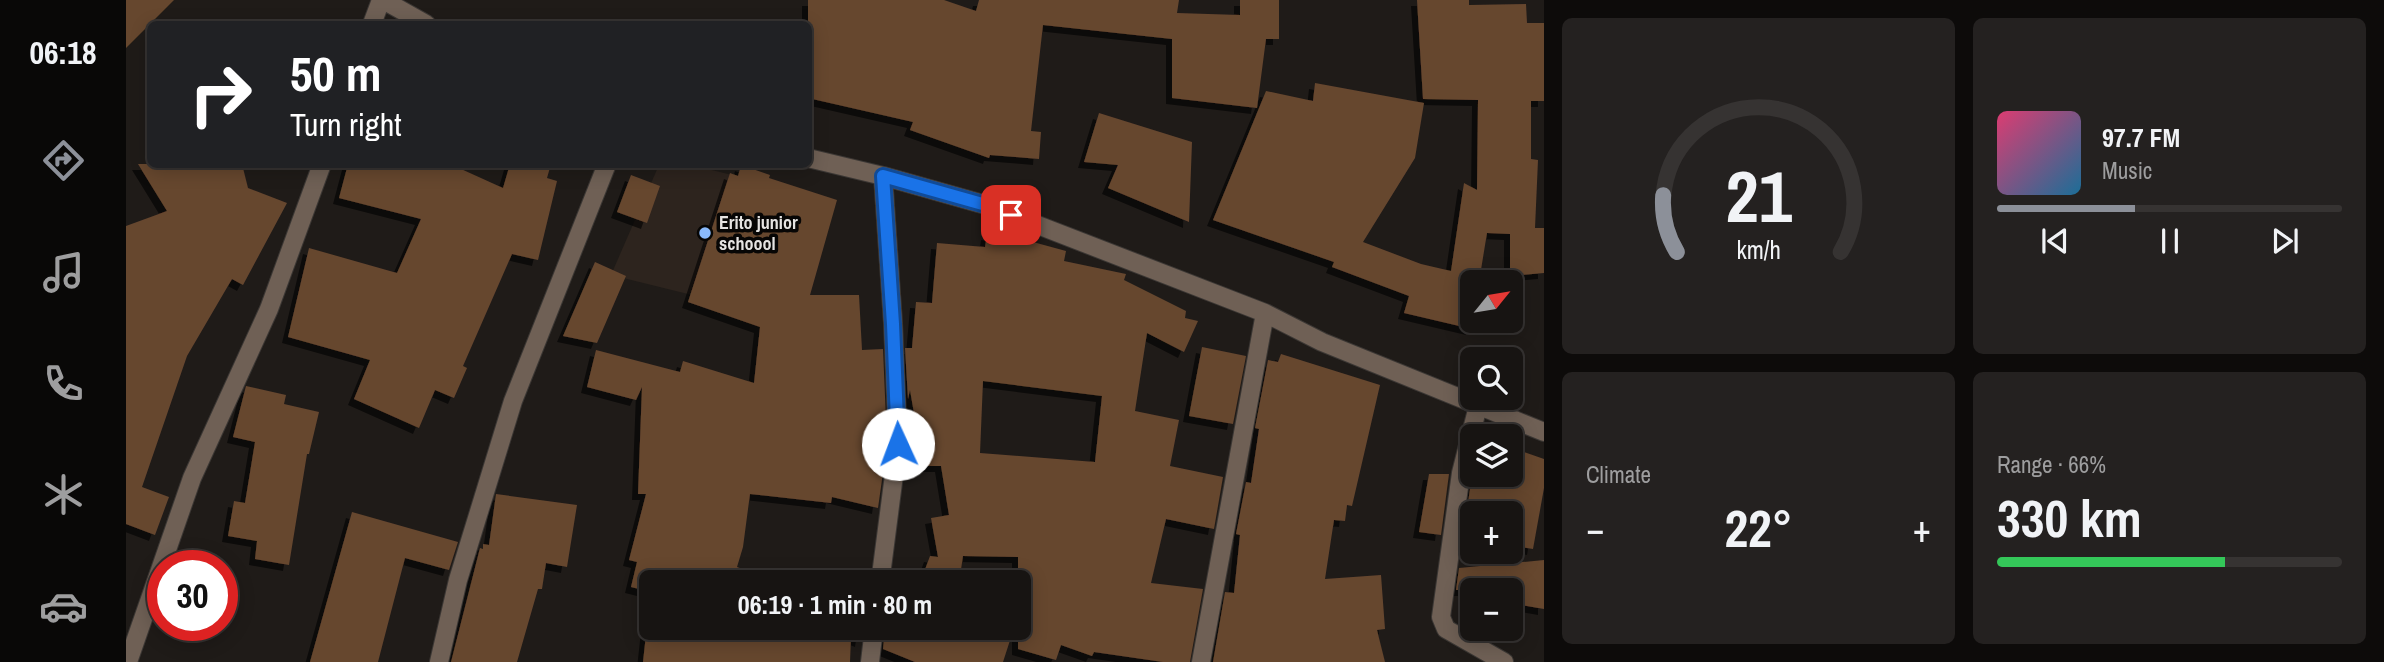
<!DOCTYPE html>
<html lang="en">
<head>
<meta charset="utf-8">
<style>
	:root { --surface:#171412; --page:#242120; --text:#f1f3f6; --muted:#9e9e9f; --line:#363332; --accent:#8c9099 }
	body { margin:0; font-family:"Archivo Narrow",sans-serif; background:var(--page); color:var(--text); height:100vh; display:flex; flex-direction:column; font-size:26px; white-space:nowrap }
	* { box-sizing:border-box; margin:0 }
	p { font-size:23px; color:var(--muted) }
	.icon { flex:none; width:38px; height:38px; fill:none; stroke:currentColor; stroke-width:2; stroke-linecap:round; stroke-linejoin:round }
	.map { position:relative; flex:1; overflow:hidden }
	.details { display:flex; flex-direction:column; gap:18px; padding:18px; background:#0d0b0a; width:840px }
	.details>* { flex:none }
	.guide { position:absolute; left:21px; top:21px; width:665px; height:147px; border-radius:10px; box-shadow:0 4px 18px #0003,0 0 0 2px var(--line); background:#202124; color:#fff; overflow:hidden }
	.needle { width:46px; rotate:60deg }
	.tools { position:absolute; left:1334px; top:270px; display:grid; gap:14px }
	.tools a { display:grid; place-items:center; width:63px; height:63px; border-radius:10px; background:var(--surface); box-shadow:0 4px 18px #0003,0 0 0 2px var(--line); font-size:35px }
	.speed { position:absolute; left:21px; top:550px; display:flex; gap:14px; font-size:35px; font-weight:700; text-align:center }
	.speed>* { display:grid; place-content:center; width:91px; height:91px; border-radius:50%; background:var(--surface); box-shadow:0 4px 18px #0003,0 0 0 2px var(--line); line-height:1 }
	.speed .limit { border:10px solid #d22; background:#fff; color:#111 }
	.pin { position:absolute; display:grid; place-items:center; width:60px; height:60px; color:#fff; margin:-30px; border-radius:14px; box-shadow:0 4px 10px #0006 }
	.me { position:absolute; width:77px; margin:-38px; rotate:358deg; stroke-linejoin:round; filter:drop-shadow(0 0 5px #0008) }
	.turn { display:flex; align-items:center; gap:24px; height:147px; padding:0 28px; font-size:32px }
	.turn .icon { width:91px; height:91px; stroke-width:2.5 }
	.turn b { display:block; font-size:49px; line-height:60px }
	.big { font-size:52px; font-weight:700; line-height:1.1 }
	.details .widget { flex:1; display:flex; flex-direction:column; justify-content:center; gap:10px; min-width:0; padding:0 24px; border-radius:10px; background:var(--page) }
	.details .dial { align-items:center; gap:0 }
	.dial svg { height:182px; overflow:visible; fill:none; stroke:var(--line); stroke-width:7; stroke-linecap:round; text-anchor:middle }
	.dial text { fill:var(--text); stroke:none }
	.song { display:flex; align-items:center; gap:21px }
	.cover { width:84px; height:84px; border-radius:10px; background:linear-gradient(135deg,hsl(340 70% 55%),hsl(200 70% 35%)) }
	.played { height:7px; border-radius:4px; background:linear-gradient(90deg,var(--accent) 40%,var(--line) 40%) }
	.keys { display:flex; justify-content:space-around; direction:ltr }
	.heat { display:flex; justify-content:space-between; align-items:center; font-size:38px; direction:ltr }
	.charge { height:10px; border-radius:5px; background:linear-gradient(90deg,#34c759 66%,var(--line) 0) }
	.details .tiles { flex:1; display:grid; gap:18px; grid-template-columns:repeat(2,1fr) }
	.trip { position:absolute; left:513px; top:570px; width:392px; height:70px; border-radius:10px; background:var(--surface); box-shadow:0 4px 18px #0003,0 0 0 2px var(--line); font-weight:700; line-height:70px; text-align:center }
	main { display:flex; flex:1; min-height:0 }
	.menu { display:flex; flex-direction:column; width:126px; justify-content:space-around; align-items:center; background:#090807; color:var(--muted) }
	.menu .icon { width:49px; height:49px }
	.menu .active { color:var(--accent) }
	.menu b { font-size:32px; color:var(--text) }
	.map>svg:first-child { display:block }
	.built { fill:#2d241e }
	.building { fill:#66462f; fill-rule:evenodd; filter:url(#shadow) }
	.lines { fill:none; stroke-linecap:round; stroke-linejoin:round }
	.minor-casing { stroke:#3b3734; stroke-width:20 }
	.minor { stroke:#6f6055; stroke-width:18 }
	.route-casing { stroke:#114b97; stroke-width:18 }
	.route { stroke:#1a73e8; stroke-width:12 }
	.poi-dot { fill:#8abafc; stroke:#070605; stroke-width:2.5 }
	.labels { text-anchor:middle; stroke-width:7; stroke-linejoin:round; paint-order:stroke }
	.poi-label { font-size:18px; font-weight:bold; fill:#e6e4e2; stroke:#070605; text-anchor:start }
</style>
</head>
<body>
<main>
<nav class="menu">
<b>06:18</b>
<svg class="icon active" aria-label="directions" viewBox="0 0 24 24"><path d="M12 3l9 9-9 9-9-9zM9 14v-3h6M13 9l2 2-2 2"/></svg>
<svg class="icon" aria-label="music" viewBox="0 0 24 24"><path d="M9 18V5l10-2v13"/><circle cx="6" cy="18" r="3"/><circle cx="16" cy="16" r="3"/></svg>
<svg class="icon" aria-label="phone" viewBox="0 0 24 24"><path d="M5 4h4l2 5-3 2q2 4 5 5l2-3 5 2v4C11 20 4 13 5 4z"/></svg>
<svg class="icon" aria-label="climate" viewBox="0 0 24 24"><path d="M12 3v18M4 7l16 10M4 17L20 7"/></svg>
<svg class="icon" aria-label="car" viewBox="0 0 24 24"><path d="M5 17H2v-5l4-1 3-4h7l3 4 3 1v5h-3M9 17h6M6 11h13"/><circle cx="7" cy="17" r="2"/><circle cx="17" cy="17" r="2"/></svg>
</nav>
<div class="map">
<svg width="1418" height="662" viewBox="0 0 1418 662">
	<defs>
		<filter id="shadow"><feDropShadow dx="-6" dy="6" stdDeviation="0" flood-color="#0009"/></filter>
	</defs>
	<rect width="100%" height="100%" fill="#1f1b18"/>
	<!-- built -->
	<path class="built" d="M533,165h32l103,25 -37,121 -146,-36z"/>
	<!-- building -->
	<path class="building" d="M0,0h48l-48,48z
		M682,0h136l32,11 3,-11h200l-2,13 63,2v-15h39v39h-13l-9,69 -85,-10v-59l-129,-14 -12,106 10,1 -2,27 -49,-4 -1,3 -79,-28 3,-8 -105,-24z
		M1291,0h52v5l57,-1 1,19h17v78h-13v58l7,1 -3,68h9v45l-34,3v-42l-23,-1 -8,49h-7v47l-68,-16 5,-17 -77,-29 2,-5 -121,-42 53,-129 47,10 2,-18 109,20 -9,55 -52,84 58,22 30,7 13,-88 13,7 1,-90 -55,-1z
		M973,113l93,29 -3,80 -81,-34 10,-23 -34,-3z
		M12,164h104l6,24 39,15 -44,82 -11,-6 -45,77 -45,131 27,10 -14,38 -29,-11v-298l41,-15z
		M222,164h102l53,24 7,-24h41l-4,14 10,3 -19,79 -26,-6 -49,112 4,2 -13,30 -19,-8 -16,38 -65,-29 16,-39 -82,-23 21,-89 88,25 24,-54 -82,-21z
		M615,165l29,10 -1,3 68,22 -27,95h49l3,55 21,-1 4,95 -9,64 -46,-11 -1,6 -81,-9 -7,53 -6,20 44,16h-130v45h212l-2,13 -10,-4 -1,25h-207l7,-64 -7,-3v-5l-12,-3 6,-25 -8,-2 17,-66h-8l4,-107 -6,13 -49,-13 9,-37 84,22 3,-11 71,22 6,-56 -72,-25 42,-129 8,3z
		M505,175l29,11 -13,37 -30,-11z
		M861,234l46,8 33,9 -2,10 62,13 -2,6 62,31 -1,7 13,3 -14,31 -37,-19 -12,78 44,9 -9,46 53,11 -9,52 -48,-10 -15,64 52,6 -13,73h-27l-69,-10 -2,4 -31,-11 -5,15 -38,-11v-92l-55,-1 -4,27h-39l10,-27 8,1 -7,-39 18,-3 -8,-49h-18l-13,-76 -2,9 -3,-51h7l4,-46 16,1 5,-60 48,4zM857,381l119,15 -7,66 -115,-9z
		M469,262l31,14 -29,67 -34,-7z
		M1076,347l44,9 -13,68 -44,-8z
		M1155,354l99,31 -28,121 -5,-1 -2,16 -11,-1 -9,59 56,-4 4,54 -8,1 8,32h-172l12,-70 9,1 6,-58 -4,-1 10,-52 5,1 8,-54 -4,-1 13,-68 10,2z
		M120,386l40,9 -2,9 35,8 -10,42h-2l-18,111 -34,-6 2,-18 -29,-5 6,-35 11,2 10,-61 -22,-5z
		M1384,447l34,12v29l-11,61 -23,-4v-32h-38v27l-9,-1 9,-65h38z
		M1303,474h20l-8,61 -22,-3z
		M370,494l81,11 -10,62 -21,-4 -4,26h-4l-21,73h-66l29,-114 3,1v-5l6,1z
		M226,512l106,30 -9,28 -44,-12 -27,104h-68z
		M1418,560v49l-34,-6v-13h-54l3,-22z
		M759,628h129l-11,34h-88l-32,-13z"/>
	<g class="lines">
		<!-- minor casing -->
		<g class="minor-casing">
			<path id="minor" d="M257,0l43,24
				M246,24l9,-24
				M682,158l75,18 103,29 279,108 57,29 222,90
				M1352,406l-17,67 -20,144 5,12 58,33
				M754,583l18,-139 -5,-121 -10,-147
				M2,662l64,-184 77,-169 53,-145
				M313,662l19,-82 55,-179 94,-237
				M744,662l4,-34
				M1075,662l64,-349"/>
		</g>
		<!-- minor -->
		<use href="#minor" class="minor"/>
	</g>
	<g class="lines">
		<!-- route casing -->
		<g class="route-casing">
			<path id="route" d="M772,444l-5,-120 -10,-148 103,29 25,10"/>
		</g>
		<!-- route -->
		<use href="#route" class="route"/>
	</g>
	<!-- markers -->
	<circle class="poi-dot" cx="579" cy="233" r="7"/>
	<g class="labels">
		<!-- poi labels -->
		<g class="poi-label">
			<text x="593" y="229">Erito junior<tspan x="593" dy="21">schoool</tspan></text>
		</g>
	</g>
</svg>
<div class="tools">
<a><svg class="needle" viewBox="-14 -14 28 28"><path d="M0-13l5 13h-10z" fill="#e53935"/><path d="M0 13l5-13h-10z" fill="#9e9e9f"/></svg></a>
<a><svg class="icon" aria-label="search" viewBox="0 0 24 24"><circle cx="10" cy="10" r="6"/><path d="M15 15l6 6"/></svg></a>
<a><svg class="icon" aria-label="layers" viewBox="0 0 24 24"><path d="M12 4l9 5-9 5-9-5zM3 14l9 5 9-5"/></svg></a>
<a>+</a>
<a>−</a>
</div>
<div class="speed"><div class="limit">30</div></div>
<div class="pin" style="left:885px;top:215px;background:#d93025"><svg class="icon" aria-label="arrive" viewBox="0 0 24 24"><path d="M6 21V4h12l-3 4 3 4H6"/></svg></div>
<svg class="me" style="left:772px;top:444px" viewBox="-20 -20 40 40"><circle r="19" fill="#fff"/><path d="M0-13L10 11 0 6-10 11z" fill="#1a73e8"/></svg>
<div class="trip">06:19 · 1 min · 80 m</div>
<div class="guide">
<div class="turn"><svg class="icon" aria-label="right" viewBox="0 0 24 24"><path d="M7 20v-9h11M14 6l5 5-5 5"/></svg><div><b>50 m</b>Turn right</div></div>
</div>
</div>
<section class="details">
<div class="tiles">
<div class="widget dial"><svg viewBox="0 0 100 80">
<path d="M14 69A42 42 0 1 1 86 69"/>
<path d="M14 69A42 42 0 0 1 8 44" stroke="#8c9099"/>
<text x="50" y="56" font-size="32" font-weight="700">21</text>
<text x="50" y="72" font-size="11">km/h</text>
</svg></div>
<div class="widget">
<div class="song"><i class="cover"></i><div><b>97.7 FM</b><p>Music</p></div></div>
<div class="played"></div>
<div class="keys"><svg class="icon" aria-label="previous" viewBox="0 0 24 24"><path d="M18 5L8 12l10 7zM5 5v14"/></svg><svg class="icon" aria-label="pause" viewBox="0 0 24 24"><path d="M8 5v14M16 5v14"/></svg><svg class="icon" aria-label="next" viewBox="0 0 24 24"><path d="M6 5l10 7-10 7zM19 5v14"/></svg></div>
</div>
<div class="widget"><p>Climate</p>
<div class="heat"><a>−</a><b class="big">22°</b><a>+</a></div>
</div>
<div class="widget"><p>Range · 66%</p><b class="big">330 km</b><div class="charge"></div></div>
</div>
</section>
</main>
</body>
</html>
